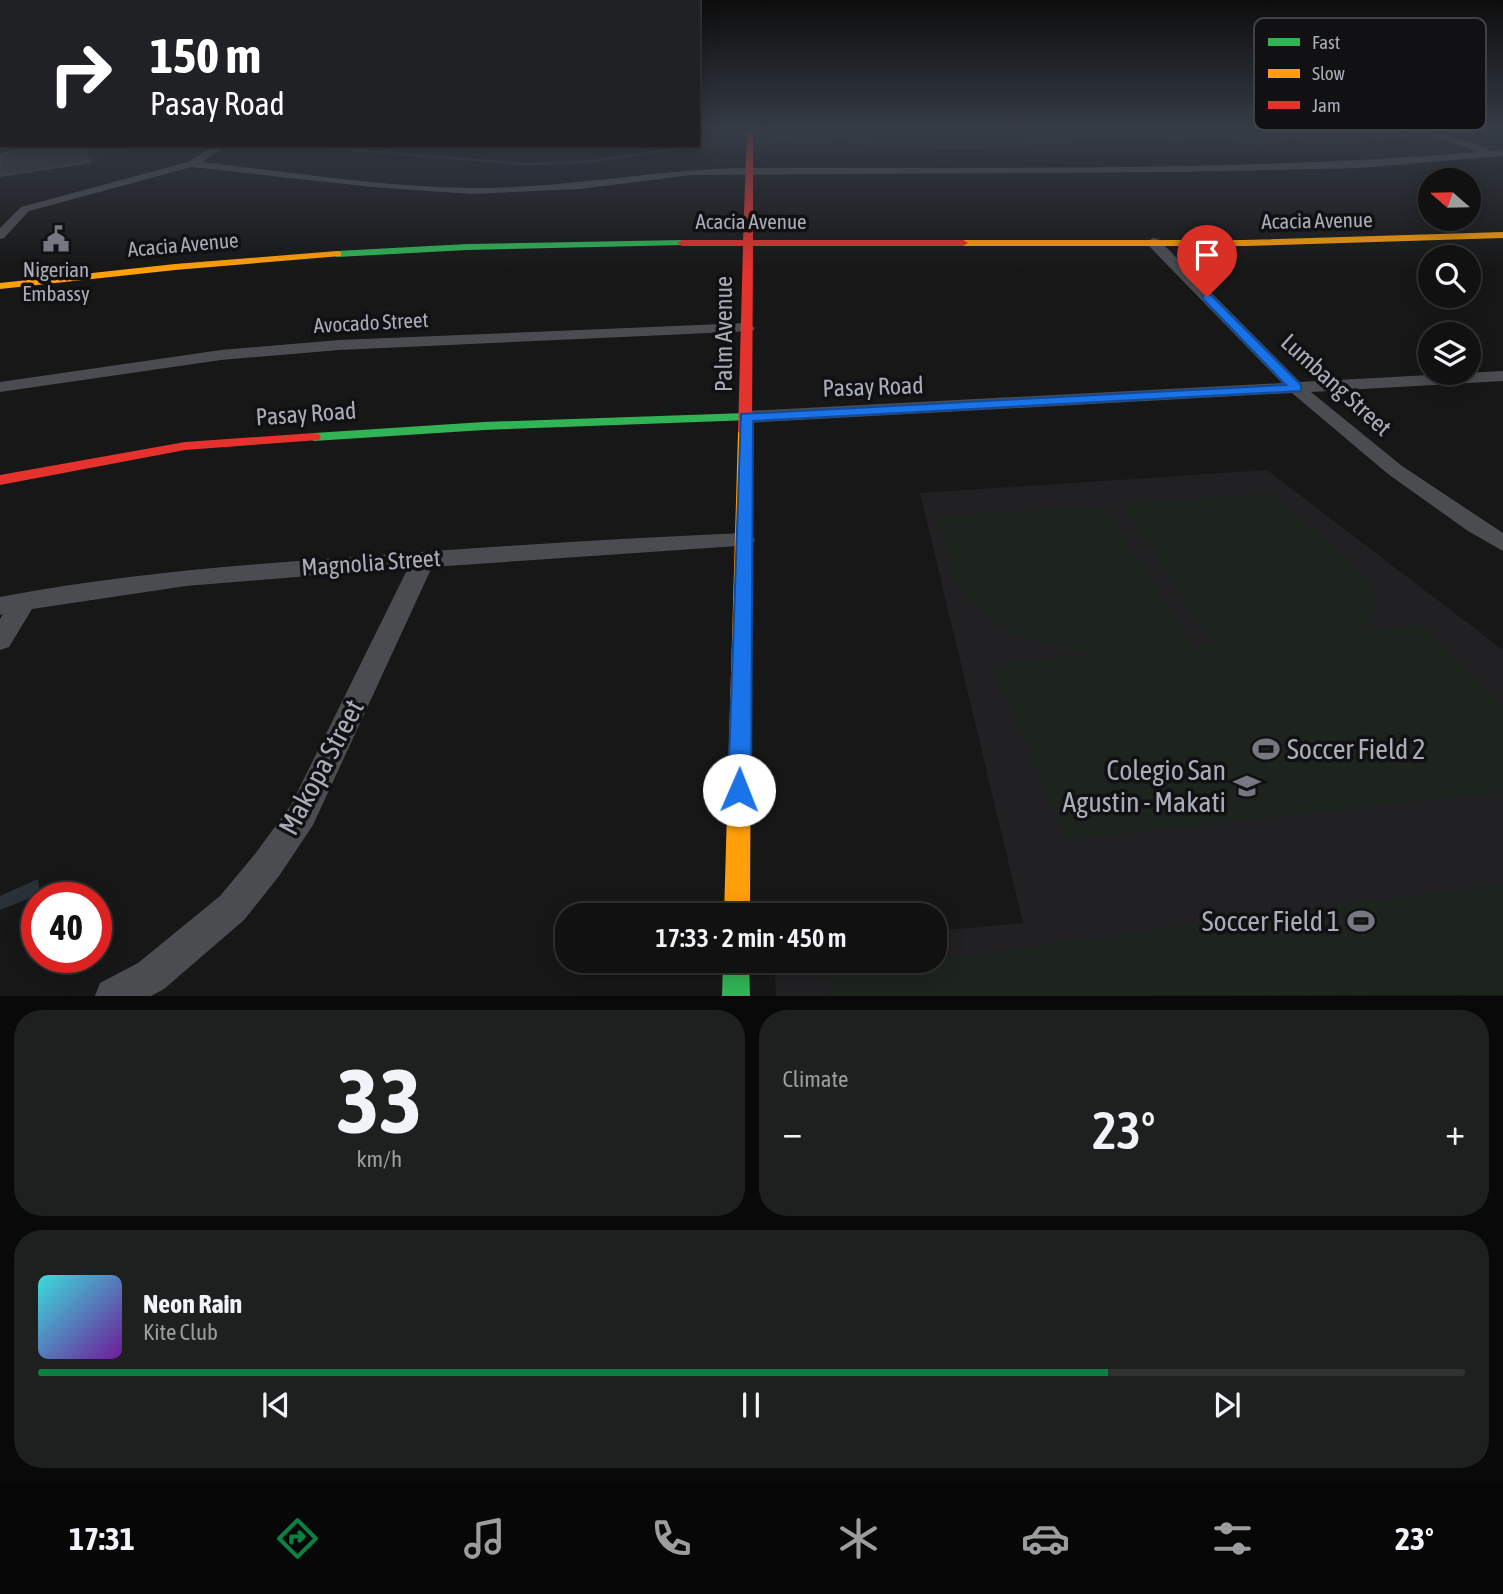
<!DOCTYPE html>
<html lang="en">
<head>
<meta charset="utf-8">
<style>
	:root { --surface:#111; --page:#1e1f1f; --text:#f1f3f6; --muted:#9c9d9f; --line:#303131; --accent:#0b8043 }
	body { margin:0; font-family:"Asap Condensed",sans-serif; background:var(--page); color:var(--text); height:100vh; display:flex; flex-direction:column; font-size:26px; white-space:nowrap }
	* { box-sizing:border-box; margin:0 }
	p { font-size:23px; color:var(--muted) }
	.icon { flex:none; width:38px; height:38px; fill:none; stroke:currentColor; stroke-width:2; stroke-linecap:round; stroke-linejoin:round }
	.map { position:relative; height:996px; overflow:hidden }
	.details { display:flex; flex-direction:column; gap:14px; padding:14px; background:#090909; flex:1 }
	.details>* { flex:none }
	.guide { position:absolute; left:0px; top:0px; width:700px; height:147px; box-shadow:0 4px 18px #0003,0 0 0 2px var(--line); background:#202124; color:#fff; overflow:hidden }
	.needle { width:46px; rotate:290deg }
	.fabs { position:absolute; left:1418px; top:168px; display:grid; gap:14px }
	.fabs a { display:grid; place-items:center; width:63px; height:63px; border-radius:50%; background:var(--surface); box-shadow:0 4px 18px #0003,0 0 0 2px var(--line); font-size:35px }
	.speed { position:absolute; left:21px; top:882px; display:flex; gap:14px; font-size:35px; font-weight:700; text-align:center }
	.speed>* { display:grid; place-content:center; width:91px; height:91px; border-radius:50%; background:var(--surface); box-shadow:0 4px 18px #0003,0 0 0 2px var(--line); line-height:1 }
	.speed .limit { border:10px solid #d22; background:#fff; color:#111 }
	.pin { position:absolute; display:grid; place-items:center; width:60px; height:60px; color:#fff; margin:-72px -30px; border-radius:50% 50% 50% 0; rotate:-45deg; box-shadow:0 0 7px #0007 }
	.pin .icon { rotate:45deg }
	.me { position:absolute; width:77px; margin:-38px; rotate:1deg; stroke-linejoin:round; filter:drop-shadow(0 0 5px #0008) }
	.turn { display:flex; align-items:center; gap:24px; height:147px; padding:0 35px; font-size:32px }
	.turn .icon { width:91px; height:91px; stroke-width:2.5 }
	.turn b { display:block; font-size:49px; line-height:60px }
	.big { font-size:52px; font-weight:600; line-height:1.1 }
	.details .tile { flex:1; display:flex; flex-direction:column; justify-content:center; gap:10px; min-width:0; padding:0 24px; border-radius:28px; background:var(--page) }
	.details .dial { align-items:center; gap:0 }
	.dial b { font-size:91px; line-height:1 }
	.song { display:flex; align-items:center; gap:21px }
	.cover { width:84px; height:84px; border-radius:10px; background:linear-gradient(135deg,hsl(180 70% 55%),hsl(280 70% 35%)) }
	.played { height:7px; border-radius:4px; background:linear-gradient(90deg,var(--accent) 75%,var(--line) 75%) }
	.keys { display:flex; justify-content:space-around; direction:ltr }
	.heat { display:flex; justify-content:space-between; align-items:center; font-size:38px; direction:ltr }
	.details .tiles { flex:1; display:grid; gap:14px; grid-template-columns:1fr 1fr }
	.tile:last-child { grid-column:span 2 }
	.trip { position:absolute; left:555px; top:903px; width:392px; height:70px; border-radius:28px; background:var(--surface); box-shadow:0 4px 18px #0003,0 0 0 2px var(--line); font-weight:600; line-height:70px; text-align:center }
	.tab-bar { display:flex; height:112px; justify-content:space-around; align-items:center; background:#070707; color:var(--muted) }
	.tab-bar .icon { width:49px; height:49px }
	.tab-bar .current { color:var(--accent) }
	.tab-bar b { font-size:32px; color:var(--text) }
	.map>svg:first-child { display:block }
	.built { fill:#212123 }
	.green { fill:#1d241e }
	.water { fill:#2a3239 }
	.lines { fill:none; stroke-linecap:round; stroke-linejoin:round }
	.stream { stroke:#2a3239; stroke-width:2.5 }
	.building { fill:#353536; stroke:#3f4043; stroke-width:2 }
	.street { fill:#4b4c50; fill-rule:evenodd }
	.fast { fill:#30b455; fill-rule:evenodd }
	.slow { fill:#ff9f0a; fill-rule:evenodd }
	.jam { fill:#e5322d; fill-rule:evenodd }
	.route { fill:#1a73e8; stroke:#114b97; stroke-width:2 }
	.labels { text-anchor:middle; stroke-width:7; stroke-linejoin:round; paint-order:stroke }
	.far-street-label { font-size:21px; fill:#a8adb8; stroke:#111113 }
	.far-poi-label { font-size:21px; fill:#a8adb8; stroke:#111113 }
	.street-label { font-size:24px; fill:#a8adb8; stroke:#111113 }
	.near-poi-label { font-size:28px; fill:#a8adb8; stroke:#111113; text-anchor:end }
	.near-street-label { font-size:28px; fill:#a8adb8; stroke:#111113 }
	.key { fill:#111113; stroke:#3e4045; stroke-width:2 }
	.key-label { font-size:19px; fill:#a8adb8 }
</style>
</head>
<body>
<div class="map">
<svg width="1503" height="996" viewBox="0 0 1503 996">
	<rect width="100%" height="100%" fill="#171717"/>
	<!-- built -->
	<path class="built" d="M38,145h97l-23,11 -36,10 -76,11v-24z
		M1267,470l236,180v345l-727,1 -2,-35h160l1,-30 88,-8 -103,-430z"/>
	<!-- green -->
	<path class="green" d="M1270,493l86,73 19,30 -2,24 -18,11 68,-6 80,81v86l-436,48 -75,-176 94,-9 -67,-19 -31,-19 -29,-27 -21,-74 167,-10 87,140 20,-2 -90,-139z
		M1503,884v111l-671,1 -4,-23z"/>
	<!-- water -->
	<path class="water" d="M38,879l2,15 -40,16v-14z"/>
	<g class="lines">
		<!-- stream -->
		<path class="stream" d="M781,139l27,3 34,-3 35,5 90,4 138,-11 86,2 22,-3 47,7 31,-5 37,4 65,-4 23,-5
			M765,143l16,-4 15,-9
			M289,145l236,19 60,-2 111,-16 40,-2"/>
	</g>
	<!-- building -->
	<path class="building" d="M81,145l9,17 -90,14v-21l27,-9z"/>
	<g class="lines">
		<!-- street -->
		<path class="street" d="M1413,130h15l60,18v3l15,-1v6l-144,12 -179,4 -489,3 -111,14 -109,5 -99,-7 -180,-20 -163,44 -25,27 -4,1v-11l21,-21 167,-45 27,-17h12l-25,17c89,10 180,25 269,26 93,1 184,-19 276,-20 244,-1 489,4 733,-16z
			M1153,238l5,1 142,143 203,-11v10l-192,11 91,74 101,67v18l-35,-20 -80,-57 -96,-81 -546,30 -9,-6 9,-6 536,-28 -134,-138 -1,-3z
			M747,323l8,5 -2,3 -414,19 -118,10 -221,32v-10l221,-32 118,-10z
			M744,533l8,2 3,5 -3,5 -320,22 -119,258 -34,51 -35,44 -80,69 -13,7h-56l5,-13 38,-20 82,-67 35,-42 36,-49 117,-237 -222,18 -154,23 -23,38 -9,3v-31l3,-5 -3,1v-18c125,-24 252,-33 379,-42 121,-9 243,-17 365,-22z"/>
		<!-- fast -->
		<path class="fast" d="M682,240l5,3 -2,2 -218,5 -130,7 -5,-3 5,-3 130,-7z
			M746,413l5,1 2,3 -2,3 -267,10 -170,11 -7,-4 7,-4 170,-11z
			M723,961h26l1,35h-28z"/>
		<!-- slow -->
		<path class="slow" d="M0,130h2v3h-2z
			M0,143l2,2h3l-5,2z
			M1503,232v6l-259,8h-281l-5,-3 5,-3h281z
			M337,251l4,1v4l-166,14 -175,19v-6l175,-19z
			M745,428l7,4 -2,483h-26l14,-483z"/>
		<!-- jam -->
		<path class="jam" d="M747,130h6v110h210l5,3 -5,3h-210l-1,186 -7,4 -7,-4 5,-186h-61l-5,-3 5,-3h61z
			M314,433l5,1 2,3 -2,3 -134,10 -185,35v-10l185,-33z"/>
	</g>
	<!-- sky -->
	<linearGradient id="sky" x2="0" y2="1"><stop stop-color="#0d0d0d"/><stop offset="0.48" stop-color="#363c47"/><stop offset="1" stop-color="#363c47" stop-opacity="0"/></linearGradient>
	<rect width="1503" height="270" fill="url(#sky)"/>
	<!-- route -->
	<path class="route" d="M1203,295h8l90,90v6l-548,30 -2,369 -4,8 -8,3 -8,-3 -3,-8 13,-376 545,-29 -83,-86z"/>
	<!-- icons -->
	<defs>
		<g id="civic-bare" transform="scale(2.1)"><path d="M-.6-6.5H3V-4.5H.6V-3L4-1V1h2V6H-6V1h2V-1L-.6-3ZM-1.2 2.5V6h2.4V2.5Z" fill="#757880" stroke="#111113" stroke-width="2.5" paint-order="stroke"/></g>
		<g id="stadium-bare" transform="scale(2.1)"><path d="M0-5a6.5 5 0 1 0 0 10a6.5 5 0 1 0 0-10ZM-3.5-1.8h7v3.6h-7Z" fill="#757880" stroke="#111113" stroke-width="2.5" paint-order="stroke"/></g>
		<g id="school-bare" transform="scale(2.1)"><path d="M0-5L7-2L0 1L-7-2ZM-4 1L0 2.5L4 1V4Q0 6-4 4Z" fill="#757880" stroke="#111113" stroke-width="2.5" paint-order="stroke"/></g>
	</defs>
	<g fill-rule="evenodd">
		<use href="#civic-bare" x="56" y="239"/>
		<use href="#stadium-bare" x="1266" y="749"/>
		<use href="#school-bare" x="1247" y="786"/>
		<use href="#stadium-bare" x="1361" y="921"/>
	</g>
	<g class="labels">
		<!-- far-street labels -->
		<g class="far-street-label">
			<text transform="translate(1317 221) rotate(-1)" y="7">Acacia Avenue</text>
			<text x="751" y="229">Acacia Avenue</text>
			<text transform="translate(183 245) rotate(-5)" y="7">Acacia Avenue</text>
			<text transform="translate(371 323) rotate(-3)" y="7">Avocado Street</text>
		</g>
		<!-- far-poi labels -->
		<g class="far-poi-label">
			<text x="56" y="277">Nigerian<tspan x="56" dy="24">Embassy</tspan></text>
		</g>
		<!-- street labels -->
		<g class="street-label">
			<text transform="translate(724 334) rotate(-90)" y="8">Palm Avenue</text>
			<text transform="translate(1336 385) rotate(42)" y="8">Lumbang Street</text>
			<text transform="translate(873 387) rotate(-2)" y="8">Pasay Road</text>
			<text transform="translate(306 414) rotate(-4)" y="8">Pasay Road</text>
			<text transform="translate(371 563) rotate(-4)" y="8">Magnolia Street</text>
		</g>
		<!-- near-poi labels -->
		<g class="near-poi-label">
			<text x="1287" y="759" text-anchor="start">Soccer Field 2</text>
			<text x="1226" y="780">Colegio San<tspan x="1226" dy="32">Agustin - Makati</tspan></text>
			<text x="1340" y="931">Soccer Field 1</text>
		</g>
		<!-- near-street labels -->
		<g class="near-street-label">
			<text transform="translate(321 767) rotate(-62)" y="10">Makopa Street</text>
		</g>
	</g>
	<!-- legend -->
	<rect x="1254" y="18" width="232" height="112" rx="10" class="key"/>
	<rect x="1268" y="38" width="32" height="8" fill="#30b455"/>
	<rect x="1268" y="69" width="32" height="9" fill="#ff9f0a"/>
	<rect x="1268" y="101" width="32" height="8" fill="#e5322d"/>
	<g class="key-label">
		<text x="1312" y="49">Fast</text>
		<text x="1312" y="80">Slow</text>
		<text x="1312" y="112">Jam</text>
	</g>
</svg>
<div class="fabs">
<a><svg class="needle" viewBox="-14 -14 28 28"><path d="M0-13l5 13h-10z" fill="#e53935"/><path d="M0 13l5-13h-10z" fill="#9c9d9f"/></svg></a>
<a><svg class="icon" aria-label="search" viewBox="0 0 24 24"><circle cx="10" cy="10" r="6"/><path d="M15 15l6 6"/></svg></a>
<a><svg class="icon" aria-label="layers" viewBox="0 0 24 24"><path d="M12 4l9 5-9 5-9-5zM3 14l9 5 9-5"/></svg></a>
</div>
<div class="speed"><div class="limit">40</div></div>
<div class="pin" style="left:1207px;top:297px;background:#d93025"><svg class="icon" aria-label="arrive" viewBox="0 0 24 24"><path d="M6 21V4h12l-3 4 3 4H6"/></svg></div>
<svg class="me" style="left:739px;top:790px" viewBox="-20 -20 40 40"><circle r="19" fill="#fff"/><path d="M0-13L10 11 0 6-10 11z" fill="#1a73e8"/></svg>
<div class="trip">17:33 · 2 min · 450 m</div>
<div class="guide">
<div class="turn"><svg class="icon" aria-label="right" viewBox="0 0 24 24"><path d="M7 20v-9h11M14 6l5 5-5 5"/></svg><div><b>150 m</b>Pasay Road</div></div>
</div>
</div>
<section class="details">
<div class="tiles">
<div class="tile dial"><b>33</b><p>km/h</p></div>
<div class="tile"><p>Climate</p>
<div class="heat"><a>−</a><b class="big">23°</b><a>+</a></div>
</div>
<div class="tile">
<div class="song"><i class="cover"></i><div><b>Neon Rain</b><p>Kite Club</p></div></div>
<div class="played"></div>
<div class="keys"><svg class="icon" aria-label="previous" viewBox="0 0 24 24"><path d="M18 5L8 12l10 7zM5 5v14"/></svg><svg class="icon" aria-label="pause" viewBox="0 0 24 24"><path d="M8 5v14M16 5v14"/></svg><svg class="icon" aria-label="next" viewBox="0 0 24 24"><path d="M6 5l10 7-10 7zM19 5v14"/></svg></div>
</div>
</div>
</section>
<nav class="tab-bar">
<b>17:31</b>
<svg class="icon current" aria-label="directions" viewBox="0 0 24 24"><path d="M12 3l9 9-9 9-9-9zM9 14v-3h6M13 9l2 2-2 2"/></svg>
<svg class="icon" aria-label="music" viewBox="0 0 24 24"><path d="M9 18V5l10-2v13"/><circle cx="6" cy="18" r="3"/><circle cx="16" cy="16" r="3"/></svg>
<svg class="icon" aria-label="phone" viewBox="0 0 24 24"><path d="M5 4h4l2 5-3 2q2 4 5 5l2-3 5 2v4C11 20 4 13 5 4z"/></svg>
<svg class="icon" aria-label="climate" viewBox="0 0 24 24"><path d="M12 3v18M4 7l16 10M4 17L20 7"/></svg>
<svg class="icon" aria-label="car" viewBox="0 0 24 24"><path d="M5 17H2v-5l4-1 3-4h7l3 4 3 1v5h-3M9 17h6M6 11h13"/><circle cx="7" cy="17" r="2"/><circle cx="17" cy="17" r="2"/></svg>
<svg class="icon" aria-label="filters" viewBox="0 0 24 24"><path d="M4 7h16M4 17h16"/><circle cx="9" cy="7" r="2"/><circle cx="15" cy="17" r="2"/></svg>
<b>23°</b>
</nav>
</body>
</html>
